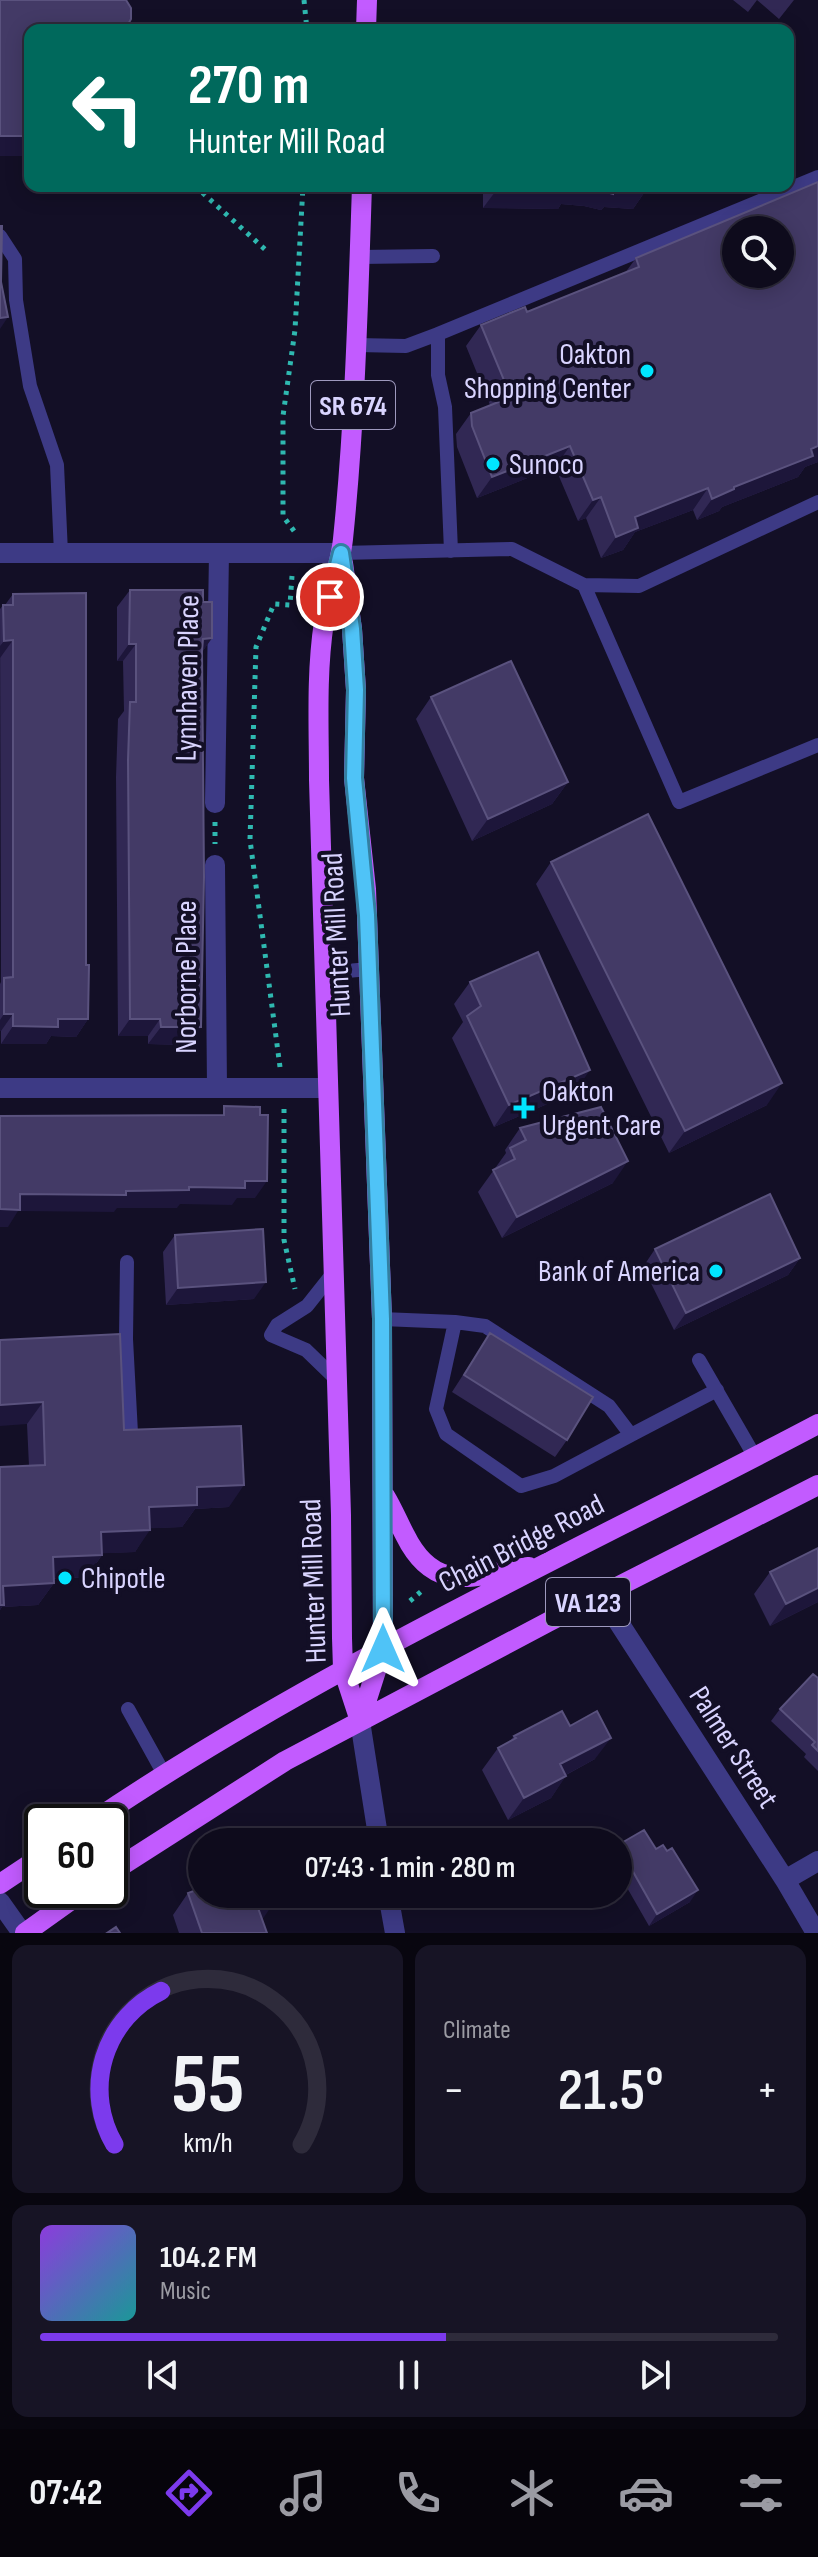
<!DOCTYPE html>
<html lang="en">
<head>
<meta charset="utf-8">
<style>
	:root { --surface:#0e0b1c; --page:#171425; --text:#f1f3f6; --muted:#9b9ba3; --line:#2e2b3b; --accent:#7c3aed }
	body { margin:0; font-family:"Sofia Sans Condensed",sans-serif; background:var(--page); color:var(--text); height:100vh; display:flex; flex-direction:column; font-size:30px; white-space:nowrap }
	* { box-sizing:border-box; margin:0 }
	p { font-size:26px; color:var(--muted) }
	.icon { flex:none; width:44px; height:44px; fill:none; stroke:currentColor; stroke-width:2; stroke-linecap:round; stroke-linejoin:round }
	.map { position:relative; height:1933px; overflow:hidden }
	.sheet { display:flex; flex-direction:column; gap:12px; padding:12px; background:#08060f; flex:1 }
	.sheet>* { flex:none }
	.guide { position:absolute; left:24px; top:24px; width:770px; height:168px; border-radius:16px; box-shadow:0 4px 20px #0003,0 0 0 2px var(--line); background:#00695c; color:#fff; overflow:hidden }
	.buttons { position:absolute; left:722px; top:216px; display:grid; gap:16px }
	.buttons a { display:grid; place-items:center; width:72px; height:72px; border-radius:50%; background:var(--surface); box-shadow:0 4px 20px #0003,0 0 0 2px var(--line); font-size:40px }
	.speed { position:absolute; left:24px; top:1804px; display:flex; gap:16px; font-size:40px; font-weight:700; text-align:center }
	.speed>* { display:grid; place-content:center; width:104px; height:104px; border-radius:50%; background:var(--surface); box-shadow:0 4px 20px #0003,0 0 0 2px var(--line); line-height:1 }
	.speed .limit { border:4px solid #111; border-radius:12px; background:#fff; color:#111 }
	.pin { position:absolute; display:grid; place-items:center; width:68px; height:68px; color:#fff; margin:-34px; border:4px solid #fff; border-radius:50%; box-shadow:0 2px 8px #0007 }
	.me { position:absolute; width:88px; margin:-44px; rotate:0deg; stroke-linejoin:round; filter:drop-shadow(0 0 6px #0008) }
	.turn { display:flex; align-items:center; gap:28px; height:168px; padding:0 32px; font-size:36px }
	.turn .icon { width:104px; height:104px; stroke-width:2.5 }
	.turn b { display:block; font-size:56px; line-height:68px }
	.big { font-size:60px; font-weight:600; line-height:1.1 }
	.sheet .card { flex:1; display:flex; flex-direction:column; justify-content:center; gap:12px; min-width:0; padding:0 28px; border-radius:16px; background:var(--page) }
	.sheet .dial { align-items:center; gap:0 }
	.dial svg { height:208px; overflow:visible; fill:none; stroke:var(--line); stroke-width:7; stroke-linecap:round; text-anchor:middle }
	.dial text { fill:var(--text); stroke:none }
	.song { display:flex; align-items:center; gap:24px }
	.cover { width:96px; height:96px; border-radius:12px; background:linear-gradient(135deg,hsl(270 70% 55%),hsl(180 70% 35%)) }
	.played { height:8px; border-radius:4px; background:linear-gradient(90deg,var(--accent) 55%,var(--line) 55%) }
	.keys { display:flex; justify-content:space-around; direction:ltr }
	.heat { display:flex; justify-content:space-between; align-items:center; font-size:44px; direction:ltr }
	.sheet .tiles { flex:1; display:grid; gap:12px; grid-template-columns:1fr 1fr }
	.card:last-child { grid-column:span 2 }
	.trip { position:absolute; left:188px; top:1828px; width:444px; height:80px; border-radius:40px; background:var(--surface); box-shadow:0 4px 20px #0003,0 0 0 2px var(--line); font-weight:600; line-height:80px; text-align:center }
	.dock { display:flex; height:128px; justify-content:space-around; align-items:center; background:#06040b; color:var(--muted) }
	.dock .icon { width:56px; height:56px }
	.dock .selected { color:var(--accent) }
	.dock b { font-size:36px; color:var(--text) }
	.map>svg:first-child { display:block }
	.lines { fill:none; stroke-linecap:round; stroke-linejoin:round }
	.path { stroke:#2fb8b0; stroke-width:5; stroke-dasharray:4 6; stroke-linecap:butt }
	.service { stroke:#3d3a85; stroke-width:14 }
	.minor { stroke:#3d3a85; stroke-width:20 }
	.tertiary { stroke:#3d3a85; stroke-width:20 }
	.primary { stroke:#c25bff; stroke-width:20 }
	.wall { fill:#312854 }
	.shaded-wall { fill:#1d163a }
	.building { fill:#433a66; stroke:#5a527e; stroke-width:2; fill-rule:evenodd }
	.route-casing { stroke:#337fa1; stroke-width:20 }
	.route { stroke:#4fc3f7; stroke-width:14 }
	.poi-dot { fill:#00e5ff; stroke:#130f26; stroke-width:3 }
	.labels { text-anchor:middle; stroke-width:8; stroke-linejoin:round; paint-order:stroke }
	.shield { fill:#130f26; stroke:#9e99be; stroke-width:2 }
	.shield-label { font-size:28px; font-weight:bold; fill:#d9d4ff }
	.poi-label { font-size:30px; fill:#d9d4ff; stroke:#130f26; text-anchor:start }
	.street-label { font-size:30px; fill:#d9d4ff; stroke:#130f26 }
</style>
</head>
<body>
<div class="map">
<svg width="818" height="1933" viewBox="0 0 818 1933">
	<rect width="100%" height="100%" fill="#130f26"/>
	<g class="lines">
		<!-- path -->
		<path class="path" d="M304,0l3,30
			M195,186l73,66
			M294,531l-11,-15v-100l12,-86 8,-144
			M215,822v22
			M280,1067l-30,-227 6,-193 18,-43 16,1 2,-29
			M284,1109v131l11,49
			M410,1601l14,-12"/>
		<!-- service -->
		<path class="service" d="M0,236l15,23 1,41 14,86 27,79 4,88
			M360,257l73,-1
			M357,345l49,1 32,-12
			M451,551l-6,-144 -7,-32v-41l380,-157
			M341,553l171,-4 72,36 95,217 139,-57
			M584,585l55,1 179,-84
			M325,973l44,-4
			M127,1262l-1,77 5,94
			M334,1272l-27,34 -30,19 -6,10 35,15 30,29
			M382,1319l73,3
			M699,1360l56,97
			M631,1435l-77,41 -33,10 -75,-52 -10,-25 19,-87 30,4 124,80 22,29 86,-45
			M128,1709l36,65"/>
		<!-- minor -->
		<path class="minor" d="M0,553h341
			M215,803l4,-250
			M215,865l2,223
			M0,1088h328
			M601,1595l184,285 31,53
			M360,1721l19,121
			M785,1880l33,-19
			M388,1894l7,39"/>
		<!-- tertiary -->
		<path class="tertiary" d="M0,1902l22,31"/>
		<!-- primary -->
		<path class="primary" d="M366,30l1,-30
			M343,563l9,66 4,61 -2,88 12,111 16,430 1,330 -23,72
			M385,1496c8,13 13,26 20,39 30,61 69,40 124,32
			M360,1721l-17,-52 -1,-31 -1,-123 -22,-735c0,-52 -3,-106 5,-158 4,-28 16,-54 19,-83 12,-117 15,-235 19,-353
			M92,1822c229,-155 482,-269 726,-398
			M110,1873l175,-112 265,-140 268,-136
			M0,1884l42,-28
			M25,1933l60,-43"/>
	</g>
	<!-- wall -->
	<path class="wall" d="M733,0h24l-9,12z
		M757,0h37l-15,19z
		M818,182v280l-13,5 -7,10 -76,30 -3,4 -22,9 -4,-10 -58,22 -12,18 -22,8 -15,-40 -8,3 -23,-54 -78,31 -20,-51 -1,-13 15,-21 19,-8 -24,-59 15,-21 46,-13 98,-39 11,-15z
		M483,186h162l-1,7 -11,16 -29,-2 -3,3 -17,-4 -23,-2 -3,5 -75,-1z
		M130,590l73,12 9,36 -10,14 -1,375 -13,18 -40,-1v-8h-30l-2,-259 2,-58 6,-8 -1,-50h-6v-54z
		M13,594l73,371 2,54 -12,18 -25,-1 -5,8h-45v-13h-1v-47l1,-2 -1,-373 3,-4h2z
		M431,697l137,85 -16,22 -80,37 -56,-122z
		M551,862l216,243 -98,48 -133,-269z
		M470,982l105,110 -81,35 -42,-89 11,-16 -9,-18z
		M520,1128l93,55 -111,55 -24,-46 28,-39 -1,-3z
		M175,1235l79,64 -88,6 -3,-53z
		M655,1249l145,9 -12,17 -114,55 -31,-63z
		M490,1333l77,107 -12,17 -103,-65z
		M0,1340l124,90 105,77 -34,2 -13,18 -32,1 -15,24 -33,1v2l-15,22 -34,2 1,4 -16,22 -36,2 -2,3v-143l29,-1 -2,-42z
		M770,1572l48,30 -48,24 -16,-32z
		M818,1678v93l-14,-14 2,-3 -35,-33 9,-12z
		M570,1726l25,33 -29,16 -15,23 -43,22 -26,-50 16,-22 12,-7 4,-5z
		M618,1845l38,4 11,2 23,51 -41,24 -31,-54z
		M188,1893l74,27 5,13h-88l-6,-18z"/>
	<!-- shaded-wall -->
	<path class="shaded-wall" d="M0,136h30v20h-30z
		M569,187l75,6 -11,16 -29,-2 -3,3 -17,-4 -23,-2 -3,5 -75,-1 12,-16z
		M8,317l-8,12v-11z
		M570,446l-15,21 -78,31 15,-21z
		M818,446v16l-13,5 -7,10 -76,30 -3,4 -22,9 15,-21 22,-12z
		M708,488l-15,22 -58,22 -12,18 -22,8 15,-21 19,-20z
		M601,497l-15,21 -8,3 15,-21z
		M212,638l-12,17 3,-16z
		M13,640l-13,18v-12l4,-5z
		M129,644h7l-13,17h-6z
		M568,782l-16,22 -80,37 16,-22z
		M4,1014h9l-12,17h-1v-11z
		M58,1019h30l-12,18 -25,-1 -5,8h-45l12,-18z
		M130,1019h30l-12,17h-30z
		M161,1027h40l-13,18 -40,-1z
		M590,1070l-15,22 -81,35 15,-22z
		M782,1083l-15,22 -98,48 16,-22z
		M628,1161l-15,22 -111,55 15,-21z
		M245,1181h22l-12,17h-18l-5,7 -52,-1 -3,4h-60l-3,4 -96,-1 -10,16h-8v-18l20,-15 106,-3 63,-4z
		M800,1258l-12,17 -114,55 12,-17z
		M266,1282l-12,17 -88,6 12,-17z
		M43,1402l-16,22 -27,2v-21z
		M244,1485l-15,22 -34,2 -13,18 -48,2 15,-22 48,-20z
		M150,1530l-15,22 -49,2 15,-22z
		M102,1555l-15,22 -50,2 16,-22z
		M54,1583l-16,22 -36,2 -2,3v-21l3,-3z
		M818,1588v14l-48,24 16,-22z
		M611,1738l-16,21 -50,27 15,-22z
		M566,1776l-15,22 -43,22 16,-22z
		M698,1890l-8,12 -41,24 8,-12z
		M277,1898l-15,22 -5,-15z"/>
	<!-- building -->
	<path class="building" d="M0,0h126l5,8v11l-6,11h-95v106h-30z
		M818,182v264l-7,3 2,7 -79,31v2l-22,10 -4,-11 -73,29 3,11 -22,9 -15,-40 -8,3 -23,-54 -78,31 -20,-51 -1,-13 40,-16 -30,-72 44,-18 2,5 112,-45 -3,-9zM736,230h44v44h-44z
		M495,186h150l-1,7 -31,-3v4l-17,-5 -27,-2v5h-74z
		M0,226h2l-1,56 7,35 -8,1z
		M130,590h73v12h9v36l-9,1 -1,12 2,226 -3,150h-40l-1,-8h-30l-2,-259 2,-58h6v-58h-7z
		M86,593v372h3l-1,54h-30v8l-45,-1v-12h-9v-36l9,-1v-337l-9,1 -1,-36h10v-11z
		M511,661l57,121 -80,37 -57,-122z
		M648,814l134,269 -97,48 -134,-269z
		M538,952l52,118 -81,35 -42,-89 14,-10 -11,-24z
		M224,1106l36,1v8h8l-1,66h-22v7l-56,-1v3l-63,1v4l-106,-1v16l-20,-1v-93l224,-1z
		M601,1107l27,54 -111,56 -24,-47 22,-11 -5,-11 16,-8 -6,-12z
		M770,1194l30,64 -114,55 -31,-64z
		M263,1229l3,53 -88,6 -3,-53z
		M490,1333l103,64 -26,43 -103,-65z
		M120,1334l4,96 117,-4 3,59 -47,2v18l-48,2 1,23 -49,2 1,23 -49,2 1,26 -51,3 1,19h-4v-138l45,-2 -2,-63 -43,3v-65z
		M818,1548v40l-32,16 -16,-32z
		M813,1674l5,4v73l-6,-6 3,-3 -35,-33z
		M562,1711l8,15 27,-15 14,27 -51,26 6,12 -42,22 -26,-50 18,-10 -2,-2z
		M644,1830l12,19 7,-4 4,6 5,-3 26,42 -41,24 -39,-69z
		M202,1888v6h74l1,4 -20,7 10,28h-65l-14,-40z
		M116,1927l4,6h-13z"/>
	<g class="lines">
		<!-- route casing -->
		<g class="route-casing">
			<path id="route" d="M330,597l11,-44 11,76 4,61 -2,88 13,137 15,404 1,330"/>
		</g>
		<!-- route -->
		<use href="#route" class="route"/>
	</g>
	<!-- markers -->
	<g class="poi-dot">
		<circle cx="647" cy="371" r="8"/>
		<circle cx="493" cy="464" r="8"/>
		<path d="M520 1096h8v8h8v8h-8v8h-8v-8h-8v-8h8z"/>
		<circle cx="716" cy="1271" r="8"/>
		<circle cx="65" cy="1578" r="8"/>
	</g>
	<g class="labels">
		<!-- shield labels -->
		<g class="shield">
			<rect x="311" y="381" width="84" height="48" rx="6"/>
			<rect x="546" y="1578" width="84" height="48" rx="6"/>
		</g>
		<g class="shield-label">
			<text x="353" y="415">SR 674</text>
			<text x="588" y="1612">VA 123</text>
		</g>
		<!-- poi labels -->
		<g class="poi-label">
			<text x="631" y="364" text-anchor="end">Oakton<tspan x="631" dy="34">Shopping Center</tspan></text>
			<text x="509" y="474">Sunoco</text>
			<text x="542" y="1101">Oakton<tspan x="542" dy="34">Urgent Care</tspan></text>
			<text x="700" y="1281" text-anchor="end">Bank of America</text>
			<text x="81" y="1588">Chipotle</text>
		</g>
		<!-- street labels -->
		<g class="street-label">
			<text transform="translate(187 678) rotate(-89)" y="10">Lynnhaven Place</text>
			<text transform="translate(336 935) rotate(-93)" y="10">Hunter Mill Road</text>
			<text transform="translate(186 977) rotate(-90)" y="10">Norborne Place</text>
			<text transform="translate(521 1543) rotate(-27)" y="10">Chain Bridge Road</text>
			<text transform="translate(313 1581) rotate(-92)" y="10">Hunter Mill Road</text>
			<text transform="translate(734 1747) rotate(57)" y="10">Palmer Street</text>
		</g>
	</g>
</svg>
<div class="buttons">
<a><svg class="icon" aria-label="search" viewBox="0 0 24 24"><circle cx="10" cy="10" r="6"/><path d="M15 15l6 6"/></svg></a>
</div>
<div class="speed"><div class="limit">60</div></div>
<div class="pin" style="left:330px;top:597px;background:#d93025"><svg class="icon" aria-label="arrive" viewBox="0 0 24 24"><path d="M6 21V4h12l-3 4 3 4H6"/></svg></div>
<svg class="me" style="left:383px;top:1649px" viewBox="-20 -20 40 40"><path d="M0-17L14 15 0 8-14 15z" fill="#4fc3f7" stroke="#fff" stroke-width="4"/></svg>
<div class="trip">07:43 · 1 min · 280 m</div>
<div class="guide">
<div class="turn"><svg class="icon" aria-label="left" viewBox="0 0 24 24"><path d="M17 20v-9H6M10 6l-5 5 5 5"/></svg><div><b>270 m</b>Hunter Mill Road</div></div>
</div>
</div>
<section class="sheet">
<div class="tiles">
<div class="card dial"><svg viewBox="0 0 100 80">
<path d="M14 69A42 42 0 1 1 86 69"/>
<path d="M14 69A42 42 0 0 1 32 10" stroke="#7c3aed"/>
<text x="50" y="56" font-size="32" font-weight="700">55</text>
<text x="50" y="72" font-size="11">km/h</text>
</svg></div>
<div class="card"><p>Climate</p>
<div class="heat"><a>−</a><b class="big">21.5°</b><a>+</a></div>
</div>
<div class="card">
<div class="song"><i class="cover"></i><div><b>104.2 FM</b><p>Music</p></div></div>
<div class="played"></div>
<div class="keys"><svg class="icon" aria-label="previous" viewBox="0 0 24 24"><path d="M18 5L8 12l10 7zM5 5v14"/></svg><svg class="icon" aria-label="pause" viewBox="0 0 24 24"><path d="M8 5v14M16 5v14"/></svg><svg class="icon" aria-label="next" viewBox="0 0 24 24"><path d="M6 5l10 7-10 7zM19 5v14"/></svg></div>
</div>
</div>
</section>
<nav class="dock">
<b>07:42</b>
<svg class="icon selected" aria-label="directions" viewBox="0 0 24 24"><path d="M12 3l9 9-9 9-9-9zM9 14v-3h6M13 9l2 2-2 2"/></svg>
<svg class="icon" aria-label="music" viewBox="0 0 24 24"><path d="M9 18V5l10-2v13"/><circle cx="6" cy="18" r="3"/><circle cx="16" cy="16" r="3"/></svg>
<svg class="icon" aria-label="phone" viewBox="0 0 24 24"><path d="M5 4h4l2 5-3 2q2 4 5 5l2-3 5 2v4C11 20 4 13 5 4z"/></svg>
<svg class="icon" aria-label="climate" viewBox="0 0 24 24"><path d="M12 3v18M4 7l16 10M4 17L20 7"/></svg>
<svg class="icon" aria-label="car" viewBox="0 0 24 24"><path d="M5 17H2v-5l4-1 3-4h7l3 4 3 1v5h-3M9 17h6M6 11h13"/><circle cx="7" cy="17" r="2"/><circle cx="17" cy="17" r="2"/></svg>
<svg class="icon" aria-label="filters" viewBox="0 0 24 24"><path d="M4 7h16M4 17h16"/><circle cx="9" cy="7" r="2"/><circle cx="15" cy="17" r="2"/></svg>
</nav>
</body>
</html>
